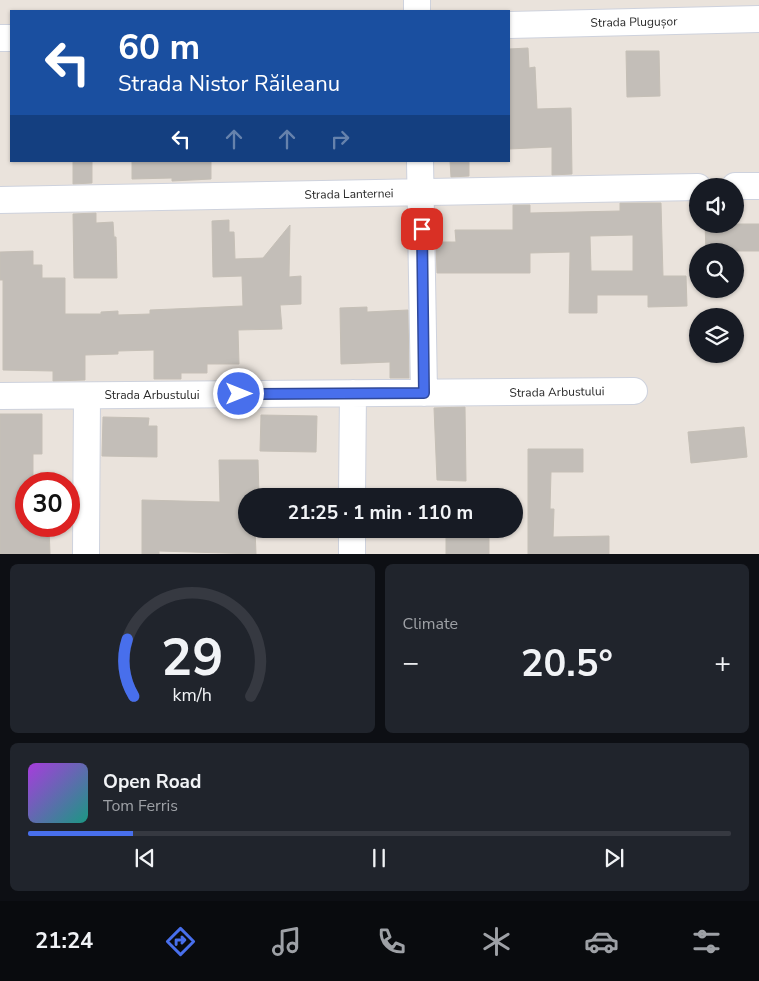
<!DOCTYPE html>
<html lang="en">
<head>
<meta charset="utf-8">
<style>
	:root { --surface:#171b24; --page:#20242c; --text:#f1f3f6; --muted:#9ea1a6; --line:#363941; --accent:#486fec }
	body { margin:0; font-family:"Nunito Sans",sans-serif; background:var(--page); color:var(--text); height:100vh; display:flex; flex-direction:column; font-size:19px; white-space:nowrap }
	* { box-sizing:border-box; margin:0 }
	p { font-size:16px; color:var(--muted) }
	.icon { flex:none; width:28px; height:28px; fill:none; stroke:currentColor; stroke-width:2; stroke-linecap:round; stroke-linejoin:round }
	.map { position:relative; height:554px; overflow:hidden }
	.details { display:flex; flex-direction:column; gap:10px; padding:10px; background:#0d0f14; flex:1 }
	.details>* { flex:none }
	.guide { position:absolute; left:10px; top:10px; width:500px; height:152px; border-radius:0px; box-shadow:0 1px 4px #0004; background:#1a4fa0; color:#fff; overflow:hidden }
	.controls { position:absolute; left:689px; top:178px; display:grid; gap:10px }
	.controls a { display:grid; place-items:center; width:55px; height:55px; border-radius:50%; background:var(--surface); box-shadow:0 1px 4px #0004; font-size:25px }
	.speed { position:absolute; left:15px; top:472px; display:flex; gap:10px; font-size:25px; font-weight:700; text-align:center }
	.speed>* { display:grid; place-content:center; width:65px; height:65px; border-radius:50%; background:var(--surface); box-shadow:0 1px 4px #0004; line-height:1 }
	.speed .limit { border:8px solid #d22; background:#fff; color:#111 }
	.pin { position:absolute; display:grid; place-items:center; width:42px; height:42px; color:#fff; margin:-21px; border-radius:10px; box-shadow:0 2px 8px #0006 }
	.me { position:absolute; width:55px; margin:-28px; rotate:90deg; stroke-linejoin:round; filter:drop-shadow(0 0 4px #0008) }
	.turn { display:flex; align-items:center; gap:18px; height:105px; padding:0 25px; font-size:22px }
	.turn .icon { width:65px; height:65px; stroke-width:2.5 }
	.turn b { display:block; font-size:35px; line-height:42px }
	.lanes { display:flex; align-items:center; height:48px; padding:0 25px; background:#0003; justify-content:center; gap:25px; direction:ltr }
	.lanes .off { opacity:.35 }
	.big { font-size:38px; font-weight:700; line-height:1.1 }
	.details .widget { flex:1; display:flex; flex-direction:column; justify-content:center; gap:8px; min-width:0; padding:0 18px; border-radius:8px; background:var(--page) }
	.details .dial { align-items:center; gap:0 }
	.dial svg { height:130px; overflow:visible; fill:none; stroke:var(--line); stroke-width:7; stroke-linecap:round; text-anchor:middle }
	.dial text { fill:var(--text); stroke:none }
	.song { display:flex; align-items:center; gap:15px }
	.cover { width:60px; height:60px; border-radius:8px; background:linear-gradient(135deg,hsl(280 70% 55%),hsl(170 70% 35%)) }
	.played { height:5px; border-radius:2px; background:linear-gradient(90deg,var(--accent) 15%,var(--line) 15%) }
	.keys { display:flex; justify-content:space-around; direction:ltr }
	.heat { display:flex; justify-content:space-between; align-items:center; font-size:28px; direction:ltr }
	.details .tiles { flex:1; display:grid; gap:10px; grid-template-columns:1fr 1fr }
	.widget:last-child { grid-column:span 2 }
	.trip { position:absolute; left:238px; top:488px; width:285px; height:50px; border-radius:25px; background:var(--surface); box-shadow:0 1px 4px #0004; font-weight:700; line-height:50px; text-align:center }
	.dock { display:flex; height:80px; justify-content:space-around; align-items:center; background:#090b0e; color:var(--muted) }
	.dock .icon { width:35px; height:35px }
	.dock .active { color:var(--accent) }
	.dock b { font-size:22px; color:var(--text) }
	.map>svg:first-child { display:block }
	.building { fill:#c3beb8; stroke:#c5bfb6; fill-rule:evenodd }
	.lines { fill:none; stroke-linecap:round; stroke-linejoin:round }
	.minor-casing { stroke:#ced2dd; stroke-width:28 }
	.minor { stroke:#fff; stroke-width:26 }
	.route-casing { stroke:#2f4899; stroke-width:12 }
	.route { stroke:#486fec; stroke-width:9 }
	.labels { text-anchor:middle; stroke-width:4; stroke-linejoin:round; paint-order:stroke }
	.street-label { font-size:12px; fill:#292929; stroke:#fff }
</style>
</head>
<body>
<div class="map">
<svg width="759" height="554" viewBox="0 0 759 554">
	<rect width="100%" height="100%" fill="#eae3dc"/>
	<!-- building -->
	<path class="building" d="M528,48l1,20 6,-1 2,42 34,-1 1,66 -20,1v-28l-43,2v-100z
		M626,51h33l1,45 -33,1z
		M73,161h19v22l-19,1z
		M132,161h79v18l-39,2v-3l-40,1z
		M450,161h19v15l-18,1z
		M620,203h41l2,73h23l1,30 -39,1v-12h-51v18h-28l1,-61 -40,1v20h-93l-1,-31h20l-1,-12h58v-25h17v8l90,-2zM633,235v36h-42l-1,-35z
		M96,213v10l17,-1 1,15h2l1,41h-43l-1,-64z
		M229,220v12h5l1,27 28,-1 27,-33 -1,52 12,-1v28l-21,1 2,24 -44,1 1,34h-32v9h-26v6h-27v-29l-36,1v3l-33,1v25l-32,1v-10l-50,-1v-90h-3v-28l33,-1v14h9v13h23v36h36v-2l17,-1v4l32,-1v-4l93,-4 -1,-30 -29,1 -1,-56z
		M705,224h54v27h-53z
		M367,307v5l41,-2 1,68h-19v-16l-49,2 -1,-56z
		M465,407l1,74 -29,-1 -3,-72z
		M0,414h42v40h-9v30h-7v42h23l1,28h-50z
		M261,415l56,1 -1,36 -56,-1z
		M103,417l46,1 -1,8h9v31l-55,-1z
		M744,427l3,30 -56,6 -3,-31z
		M528,449h55v23h-32l-1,37h4l-1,28 56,-1v18h-81z
		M219,460h39l1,36h-13v33h9l1,25 -97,-3v3h-17v-54l78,2z
		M446,529h43v25h-43z"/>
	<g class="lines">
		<!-- minor casing -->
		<g class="minor-casing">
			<path id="minor" d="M417,0v11
				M509,25l250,-6
				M0,38h11
				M420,161l4,232
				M735,186h24
				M0,200l698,-13
				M0,396l634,-5
				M352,496l1,-103
				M86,554l1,-158
				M352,554v-25"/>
		</g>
		<!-- minor -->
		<use href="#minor" class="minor"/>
	</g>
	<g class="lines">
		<!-- route casing -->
		<g class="route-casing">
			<path id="route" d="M239,394l185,-1 -2,-164"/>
		</g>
		<!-- route -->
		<use href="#route" class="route"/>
	</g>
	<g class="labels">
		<!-- street labels -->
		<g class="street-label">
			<text transform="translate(634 22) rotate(-1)" y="4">Strada Plugușor</text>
			<text transform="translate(349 194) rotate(-1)" y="4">Strada Lanternei</text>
			<text transform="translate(557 392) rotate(-1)" y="4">Strada Arbustului</text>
			<text x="152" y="399">Strada Arbustului</text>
		</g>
	</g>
</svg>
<div class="controls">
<a><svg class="icon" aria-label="sound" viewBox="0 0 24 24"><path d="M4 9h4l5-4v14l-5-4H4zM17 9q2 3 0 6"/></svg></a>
<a><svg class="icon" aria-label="search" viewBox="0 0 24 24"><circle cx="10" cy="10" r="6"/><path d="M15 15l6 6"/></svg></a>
<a><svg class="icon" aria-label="layers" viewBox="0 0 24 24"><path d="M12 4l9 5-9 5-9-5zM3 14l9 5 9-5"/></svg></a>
</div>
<div class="speed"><div class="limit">30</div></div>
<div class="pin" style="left:422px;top:229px;background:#d93025"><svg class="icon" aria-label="arrive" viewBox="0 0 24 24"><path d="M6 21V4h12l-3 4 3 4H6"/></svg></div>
<svg class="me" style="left:239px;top:394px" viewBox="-20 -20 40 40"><circle r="17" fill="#486fec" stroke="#fff" stroke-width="3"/><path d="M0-11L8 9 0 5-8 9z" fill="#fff"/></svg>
<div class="trip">21:25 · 1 min · 110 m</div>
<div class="guide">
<div class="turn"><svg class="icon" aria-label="left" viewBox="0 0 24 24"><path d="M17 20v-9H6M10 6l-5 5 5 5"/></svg><div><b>60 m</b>Strada Nistor Răileanu</div></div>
<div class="lanes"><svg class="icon" aria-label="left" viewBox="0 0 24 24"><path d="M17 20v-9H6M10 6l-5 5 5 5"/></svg><svg class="icon off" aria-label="ahead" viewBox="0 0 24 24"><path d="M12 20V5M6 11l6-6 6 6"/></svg><svg class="icon off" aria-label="ahead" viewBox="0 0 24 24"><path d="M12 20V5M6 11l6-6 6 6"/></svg><svg class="icon off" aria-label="right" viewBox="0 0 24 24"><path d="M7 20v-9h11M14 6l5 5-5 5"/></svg></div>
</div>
</div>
<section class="details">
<div class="tiles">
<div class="widget dial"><svg viewBox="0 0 100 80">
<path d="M14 69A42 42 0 1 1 86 69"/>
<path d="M14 69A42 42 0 0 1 10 34" stroke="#486fec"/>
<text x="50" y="56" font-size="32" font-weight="700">29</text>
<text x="50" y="72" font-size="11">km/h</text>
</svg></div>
<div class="widget"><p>Climate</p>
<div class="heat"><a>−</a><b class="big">20.5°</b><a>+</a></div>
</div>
<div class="widget">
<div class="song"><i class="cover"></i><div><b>Open Road</b><p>Tom Ferris</p></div></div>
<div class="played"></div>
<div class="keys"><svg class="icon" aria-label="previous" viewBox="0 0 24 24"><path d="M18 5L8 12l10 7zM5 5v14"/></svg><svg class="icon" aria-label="pause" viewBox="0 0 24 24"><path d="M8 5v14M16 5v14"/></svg><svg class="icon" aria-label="next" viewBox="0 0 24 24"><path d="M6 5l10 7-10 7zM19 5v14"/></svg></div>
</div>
</div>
</section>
<nav class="dock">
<b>21:24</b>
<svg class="icon active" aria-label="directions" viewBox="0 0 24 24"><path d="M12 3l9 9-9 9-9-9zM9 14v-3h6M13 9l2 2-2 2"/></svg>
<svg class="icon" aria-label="music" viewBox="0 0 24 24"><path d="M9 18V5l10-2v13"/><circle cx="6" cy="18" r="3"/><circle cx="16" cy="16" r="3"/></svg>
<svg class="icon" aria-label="phone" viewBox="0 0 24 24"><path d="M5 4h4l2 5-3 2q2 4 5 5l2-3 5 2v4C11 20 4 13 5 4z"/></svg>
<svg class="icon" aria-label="climate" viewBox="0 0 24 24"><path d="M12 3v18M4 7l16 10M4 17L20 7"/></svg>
<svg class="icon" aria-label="car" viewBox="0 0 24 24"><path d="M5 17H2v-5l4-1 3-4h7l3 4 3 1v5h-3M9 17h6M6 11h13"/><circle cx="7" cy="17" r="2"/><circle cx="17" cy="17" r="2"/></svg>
<svg class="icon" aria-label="filters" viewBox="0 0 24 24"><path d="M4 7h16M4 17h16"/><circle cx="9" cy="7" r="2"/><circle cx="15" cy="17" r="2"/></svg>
</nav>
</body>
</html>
